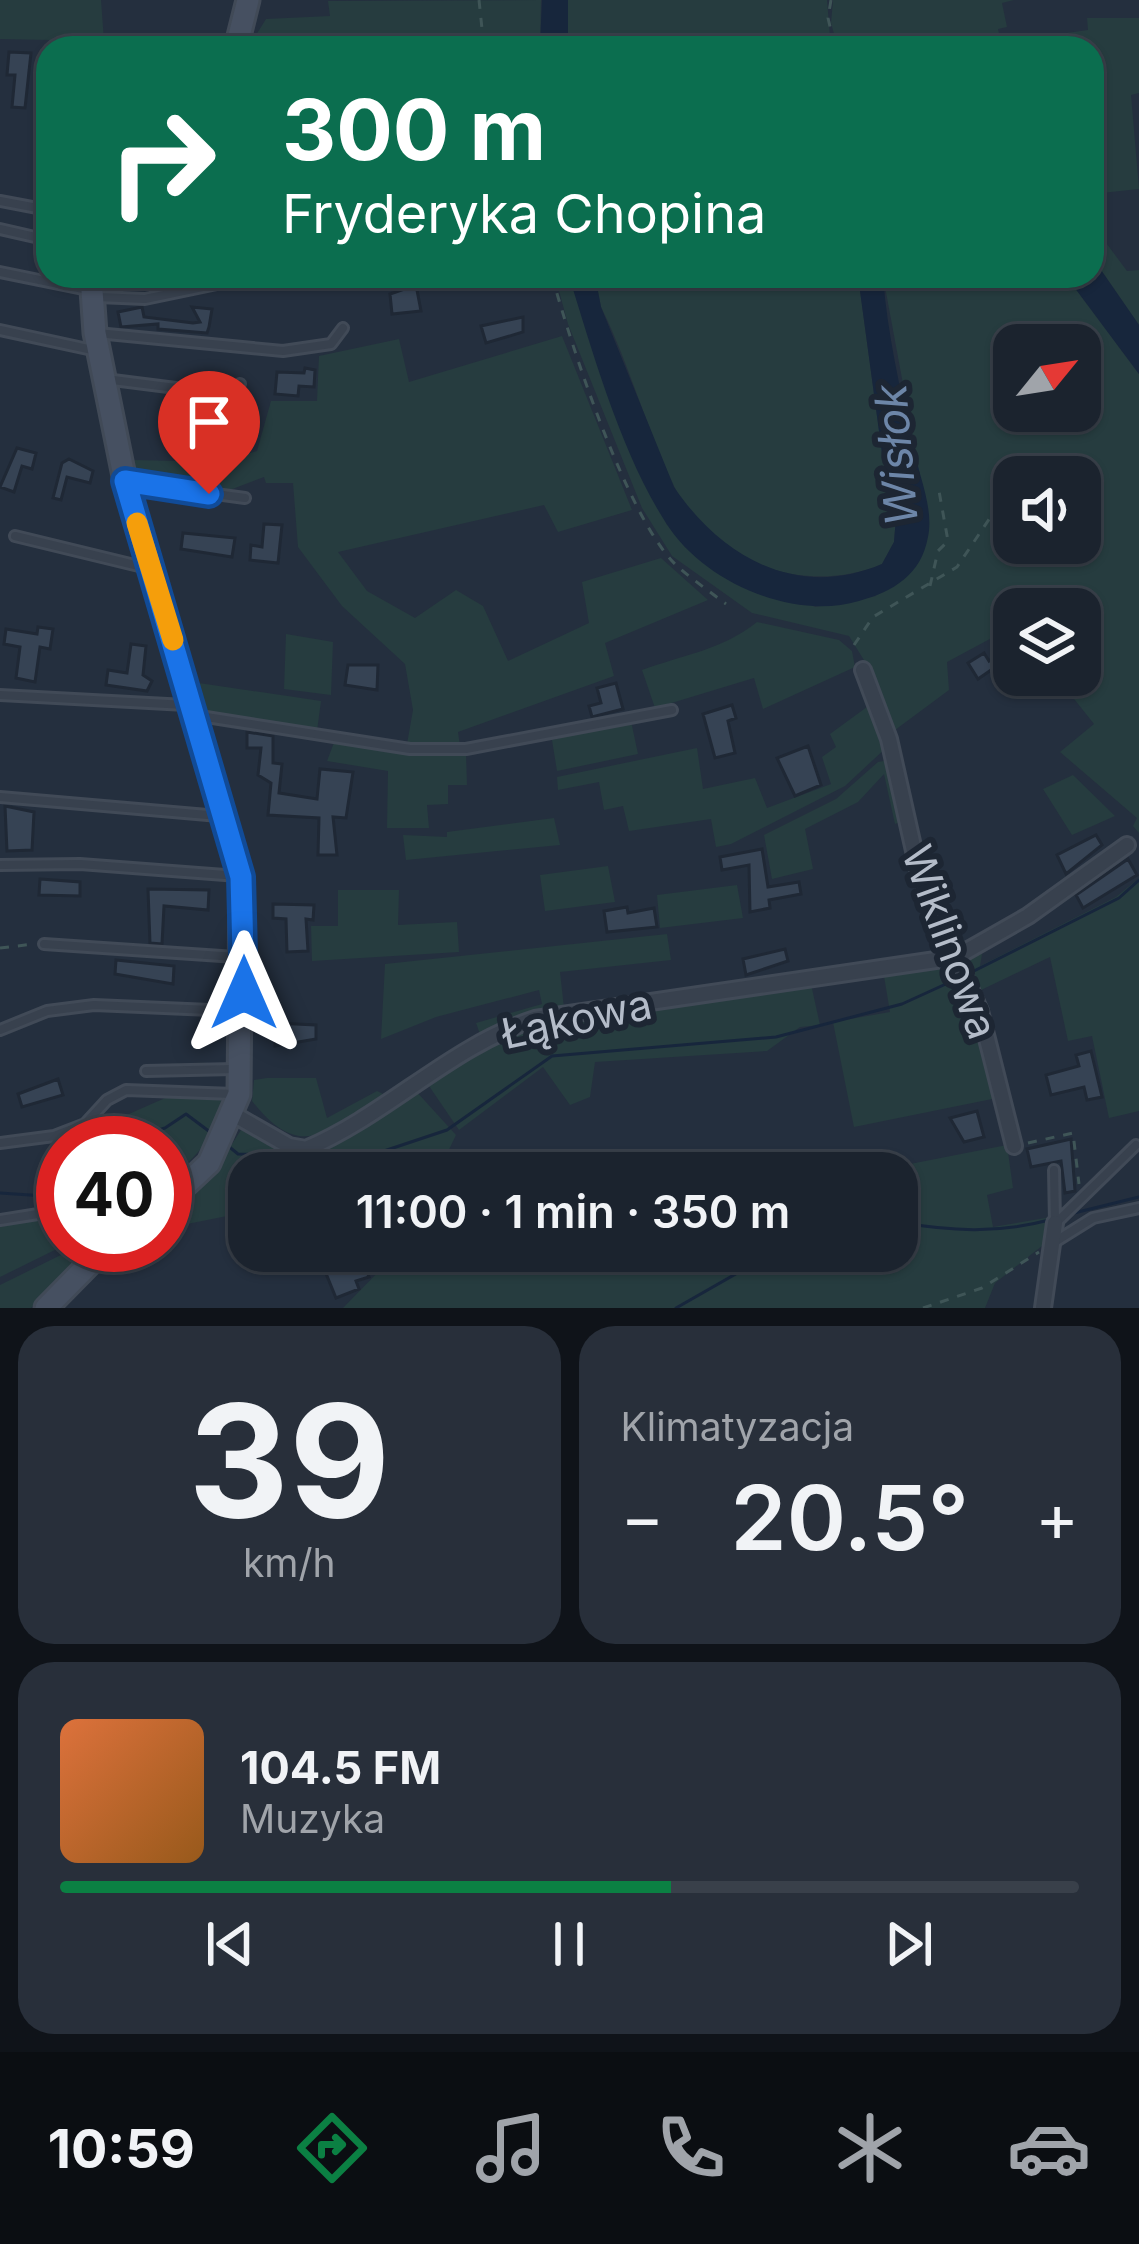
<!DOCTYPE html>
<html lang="pl">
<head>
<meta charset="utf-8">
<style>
	:root { --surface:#1b232e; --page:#282f3a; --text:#f1f3f6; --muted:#a0a4aa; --line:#39404a; --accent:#0b8043 }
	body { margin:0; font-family:Inter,sans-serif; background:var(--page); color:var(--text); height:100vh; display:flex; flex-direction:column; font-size:45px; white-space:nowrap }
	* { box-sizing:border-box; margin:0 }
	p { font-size:39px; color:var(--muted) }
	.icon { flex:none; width:66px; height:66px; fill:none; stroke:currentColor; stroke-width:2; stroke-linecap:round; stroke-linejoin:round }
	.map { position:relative; height:1308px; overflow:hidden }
	.drawer { display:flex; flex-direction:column; gap:18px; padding:18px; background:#0f1319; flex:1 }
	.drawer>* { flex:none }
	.hud { position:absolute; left:36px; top:36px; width:1068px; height:252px; border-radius:36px; box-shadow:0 3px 9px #0004,0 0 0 3px var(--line); background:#0b6e4f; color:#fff; overflow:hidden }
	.needle { width:78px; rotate:60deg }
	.buttons { position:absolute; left:993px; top:324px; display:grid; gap:24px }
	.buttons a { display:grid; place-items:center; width:108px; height:108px; border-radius:24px; background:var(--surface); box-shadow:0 3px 9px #0004,0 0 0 3px var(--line); font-size:60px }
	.speed { position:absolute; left:36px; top:1116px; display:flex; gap:24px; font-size:60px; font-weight:700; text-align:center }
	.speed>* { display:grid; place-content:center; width:156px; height:156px; border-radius:50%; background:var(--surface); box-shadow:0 3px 9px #0004,0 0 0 3px var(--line); line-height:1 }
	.speed .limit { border:18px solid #d22; background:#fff; color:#111 }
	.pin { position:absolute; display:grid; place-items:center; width:102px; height:102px; color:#fff; margin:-123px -51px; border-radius:50% 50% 50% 0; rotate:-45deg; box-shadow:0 0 12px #0007 }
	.pin .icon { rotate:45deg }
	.me { position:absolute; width:132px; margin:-66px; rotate:0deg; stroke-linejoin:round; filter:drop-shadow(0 0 9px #0008) }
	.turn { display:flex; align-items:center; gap:42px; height:252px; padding:0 48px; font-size:54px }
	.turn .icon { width:156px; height:156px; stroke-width:2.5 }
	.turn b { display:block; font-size:84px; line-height:102px }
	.big { font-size:90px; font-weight:600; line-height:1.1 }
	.drawer .card { flex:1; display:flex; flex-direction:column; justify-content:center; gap:18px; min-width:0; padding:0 42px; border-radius:36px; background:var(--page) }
	.drawer .dial { align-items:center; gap:0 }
	.dial b { font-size:156px; line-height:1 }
	.song { display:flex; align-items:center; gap:36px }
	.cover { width:144px; height:144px; border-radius:18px; background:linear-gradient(135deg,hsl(20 70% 55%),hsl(30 70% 35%)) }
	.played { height:12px; border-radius:6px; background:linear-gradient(90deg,var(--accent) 60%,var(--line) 60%) }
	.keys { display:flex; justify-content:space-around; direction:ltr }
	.heat { display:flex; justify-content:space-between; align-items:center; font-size:66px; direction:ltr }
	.drawer .tiles { flex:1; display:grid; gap:18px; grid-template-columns:1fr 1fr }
	.card:last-child { grid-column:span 2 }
	.trip { position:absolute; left:228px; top:1152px; width:690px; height:120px; border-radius:36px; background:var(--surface); box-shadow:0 3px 9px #0004,0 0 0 3px var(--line); font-weight:600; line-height:120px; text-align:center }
	.menu { display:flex; height:192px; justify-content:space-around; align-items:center; background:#0b0e12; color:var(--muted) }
	.menu .icon { width:84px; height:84px }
	.menu .active { color:var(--accent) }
	.menu b { font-size:54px; color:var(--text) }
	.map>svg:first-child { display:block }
	.green { fill:#263c3f; fill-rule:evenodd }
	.water { fill:#17263c }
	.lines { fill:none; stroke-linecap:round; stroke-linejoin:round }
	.stream { stroke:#17263c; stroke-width:3 }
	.building { fill:#364354; stroke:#1f2835; stroke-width:3 }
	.lane-casing { stroke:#414a57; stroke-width:14 }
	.street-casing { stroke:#414a57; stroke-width:20 }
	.secondary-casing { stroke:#414a57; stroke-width:27 }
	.path { stroke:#3f5557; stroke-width:3; stroke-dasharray:9 9; stroke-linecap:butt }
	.lane { stroke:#38414e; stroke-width:8 }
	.street { stroke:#38414e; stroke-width:14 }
	.secondary { stroke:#465061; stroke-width:21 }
	.route-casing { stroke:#114b97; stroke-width:30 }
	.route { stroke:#1a73e8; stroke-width:21 }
	.slow { stroke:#f59e0b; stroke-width:21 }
	.labels { text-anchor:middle; stroke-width:12; stroke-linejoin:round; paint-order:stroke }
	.street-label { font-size:42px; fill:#b4bcc9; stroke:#1d2633 }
	.water-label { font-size:45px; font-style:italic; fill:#6d86a8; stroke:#1d2633 }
</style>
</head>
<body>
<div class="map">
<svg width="1139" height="1308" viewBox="0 0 1139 1308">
	<rect width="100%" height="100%" fill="#242f3e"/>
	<!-- green -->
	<path class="green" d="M0,0h101l3,41 -104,-2z
		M541,0l-1,48h-292l18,-29 64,-3 -2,-15z
		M568,0h259l4,48h-263z
		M833,0h181l-12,3 5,24 -9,2 3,13 87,-12 -1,-12h52v75l-8,2 8,94 -47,5v-146h-254l-7,-25z
		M1092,224l35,47 12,-1v55l-47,-68z
		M555,276h14l30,92 68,157 148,82 61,-11 47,-104 -40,-216h183l73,98v459l-6,-7 4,-8 -77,-66 34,-28 -39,-49h25v-66h-66v17l-67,36 2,28 -58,43 -24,-68 -18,-29 -97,-23 -80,-57 -30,-48 -74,-184zM1014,345h66v66h-66zM1014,477h66v66h-66z
		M595,276h263l24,177 16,40 -4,49 -12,22c-74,32 -171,0 -207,-76 -28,-58 -45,-122 -74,-181z
		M562,336l70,174 -74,22 -14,-27 -206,47 29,39 48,27 41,-28 27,16 25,55 81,-38 -7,-41 79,-24 47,42 -103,43 9,33 -156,56 2,14 -53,-2 6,-34 -8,-46 -63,-58 -44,-59 -5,-64h-27l-2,-6 -42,16 -89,-16 -3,-26 3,9 87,2 37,-11 14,-50h46l2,-45 80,-17 10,43z
		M757,622l82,18 13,11 3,16 -92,42 -9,-31 -99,30 -13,-38c41,-15 80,-20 115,-48z
		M286,634l47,8 -2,53 -47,-6z
		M199,683l122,18 -4,30 -111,-18z
		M871,704l17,42 -43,40 -114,58 -15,3 -5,-28 -82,12 -6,-25 -19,4 -5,-28 -41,8 -1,-13 140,-29 6,41 52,-11 12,30 64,-24 -9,-27 14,-10 -6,-13z
		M631,721l7,33 -81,17 -5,-31z
		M335,740l131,14 1,31h-19v19l-21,1 2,23h-42l1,-57 -61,-10z
		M890,760l12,61 -7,3 -11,-50 -26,28 -53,27 8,40 -41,10 -8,-44 72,-36 42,-37z
		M1073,775l42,41 -43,19 -29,-46z
		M554,818l6,27 -154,15 -3,-25 44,2v-5z
		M608,866l7,36 -70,9 -5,-36z
		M1139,878v233l-30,7 -17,-82 -24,5 -18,-84 -71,34 -14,-32 18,-11 -3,18 136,-69z
		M737,885l6,33 -83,10 -3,-33z
		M338,890h61l-1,35 59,-3 2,30 -147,9 -1,-35h27z
		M667,934l4,26 -111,12 4,36 -36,6 -48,20 -4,-11 66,-19 -3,-14 -103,27 -55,22 4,-75z
		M951,962l17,33 -5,17 16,9 18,77 -143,29 -21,-105 57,-10 -6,-36z
		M811,984l9,41 -20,2 -33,24 -172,11 -5,35 -20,8 -27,-38 -84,63 -32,-47 59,-41 64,-21 170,-20z
		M267,1078h49l11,40 50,-27 8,4c-57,34 -82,70 -133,6l2,-21z
		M415,1090l41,45 -11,23 2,15h-198v53l-9,3 -13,-13 -45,9 -5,15 -12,-5v-21l53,-48 23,-36 60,23z
		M172,1095h55l-18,45 -44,48v-45h-102z
		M1007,1145l6,43 -26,7 6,32 58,-10 -4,25 -52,41 -10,25h-642l43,-44 -8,-13h233l7,16 37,-16h242v-78h-33z
		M63,1199l2,46 -65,32v-50l54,-13z
		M75,1248l11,1 -55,59h-31v-23z"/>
	<!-- water -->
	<path class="water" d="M542,0h26v48h-28z
		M1092,257l47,68v49l-73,-98h26z
		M569,276h26l6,31 73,180c48,71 124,113 208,77l12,-22 4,-49 -16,-40 -24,-177h25c4,57 18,116 30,172 6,27 21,61 15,89 -7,38 -34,54 -69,64 -66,20 -156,-19 -193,-78 -44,-68 -73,-169 -97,-247z"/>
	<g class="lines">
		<!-- stream -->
		<path class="stream" d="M968,974l151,-76 20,-18
			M117,1143l48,-15 21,-14 24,18
			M227,1145l11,9 33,1 20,7 54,2 102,-34 105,-74 224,-19 126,-33 57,-26
			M0,1193l45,3 18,-7
			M1070,1214l69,-17
			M897,1222c53,9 100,12 152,-2
			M676,1308l100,-57"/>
	</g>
	<!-- building -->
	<path class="building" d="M9,52l22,1 -6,55 -13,-1 3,-32h-8z
		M416,285l5,26 -29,3 -2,-20z
		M142,307l2,10 49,6 7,-1 -8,-15 20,2 -3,18 -2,6 -49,-4v-5l-37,3 -3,-15z
		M523,317v15l-37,11 -5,-17z
		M305,368l10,2 -1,17 -15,-1 -1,10 -23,-2 2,-22 27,1z
		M207,426l45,5 -2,16 -46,-5z
		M17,448l19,5 -4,16 -10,-3 -8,26 -14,-5z
		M69,459l24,12 -3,12 -23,-6 -6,23 -8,-2 9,-35z
		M264,524l18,1 -4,38 -28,-3 1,-15 11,2z
		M183,533l52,5 -3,19 -51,-8z
		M38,627l15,2 -3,20 -10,-2 -5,35 -19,-4 4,-31 -16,-3 2,-15 31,5z
		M131,644l15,2 -3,29 9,6 -5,10 -41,-6 2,-15 19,3z
		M1010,645l4,30 -10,-14 -26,18 -10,-16 16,-10 5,8z
		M348,665h30l-1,25 -32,-5z
		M616,683l7,26 -31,8 -3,-11 12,-3 -4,-15z
		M732,705l4,13 -8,3 7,32 -20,5 -12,-44z
		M247,732l26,4v27l9,1 -3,29 38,6 3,-30 33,3 -7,46 -13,-1 4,38h-19l1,-37 -51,-3 3,-32 -13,-8 3,-27h-14z
		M808,746l13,39 -26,11 -18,-38z
		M5,806l29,6 -2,38 -25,1z
		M1096,835l6,10 -36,29 -9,-19z
		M762,849l6,38 31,-5 2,12 -32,6 1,8 -20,4 -1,-47 -27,5 -2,-13z
		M1128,859l9,16 -54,33 -7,-13z
		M40,879l40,3v14l-41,-1z
		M148,889l61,1 -1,20 -44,-4 -2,38 -12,-1z
		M273,904l41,1 -1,15 -7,-1 2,32 -21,1 -1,-33 -13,-1z
		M627,907l1,6 26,-5 3,19 -50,5 -3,-21z
		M785,949l3,12 -42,14 -3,-16z
		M116,960l58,6 -1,18 -58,-10z
		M275,1023l41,2v14l-41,7z
		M1091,1051l11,46 -15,3 -3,-13 -33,8 -5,-20 33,-9 -3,-11z
		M58,1079l5,16 -41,12 -4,-13z
		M977,1111l7,26 -20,5 -14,-24z
		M1071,1139l4,52 -10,2 -4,-32 -30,6 -4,-18z
		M363,1261l6,16 -13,4 3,8 -23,9 -11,-27z"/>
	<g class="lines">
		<!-- lane casing -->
		<g class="lane-casing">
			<path id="lane" d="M0,201l48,9
				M0,229l48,11
				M0,272l88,18
				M98,297l47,2 110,-23
				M0,330l97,21
				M97,333l186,18 48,-7 12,-16
				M105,379l126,16 9,-11
				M127,482l118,16
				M15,536l132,32
				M0,695l186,10
				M200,716l210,33h56l206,-39
				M0,797l219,19
				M0,865l80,-1 158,12
				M44,944l192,13
				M0,1030l47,-19 47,-6 140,6
				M146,1071l88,-2
				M0,1143l54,-7 31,-12 22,-24 19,-10 108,4
				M1054,1170l1,52
				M0,1220l63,-10
				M1056,1223l80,-78
				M1053,1243l40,-25 46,-10"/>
		</g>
		<!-- street casing -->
		<g class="street-casing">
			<path id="street" d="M863,670l26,69 30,134 61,138 34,135
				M233,1114l56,32 17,3c82,-35 145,-103 229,-130l421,-62 72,-41 99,-71
				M1043,1308l12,-85"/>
		</g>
		<!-- secondary casing -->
		<g class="secondary-casing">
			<path id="secondary" d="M236,48l12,-48
				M91,276l4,57 30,148 116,396 -2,217 -30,69 -44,41
				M46,1308l62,-63"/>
		</g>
		<!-- path -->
		<path class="path" d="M479,0l5,48
			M831,0l-3,18 7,30
			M552,276c19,69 74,239 123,288 15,14 34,27 51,40
			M1017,477l11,-18
			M930,586l8,-35 10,-10 -9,-50
			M854,645l19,-28 84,-50 57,-85
			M0,948l34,-4
			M1028,1143l45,-10 6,51
			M923,1308l59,-20 57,-36"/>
		<!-- lane -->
		<use href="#lane" class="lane"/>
		<!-- street -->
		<use href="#street" class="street"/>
		<!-- secondary -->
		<use href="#secondary" class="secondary"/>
	</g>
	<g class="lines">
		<!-- route casing -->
		<g class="route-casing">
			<path id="route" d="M209,494l-84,-13 116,396 3,116"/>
		</g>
		<!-- route -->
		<use href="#route" class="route"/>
		<!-- slow -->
		<path class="slow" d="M137,523l36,117"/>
	</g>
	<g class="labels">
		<!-- street labels -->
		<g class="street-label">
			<text transform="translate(950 942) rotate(70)" y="15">Wiklinowa</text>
			<text transform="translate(576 1019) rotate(-12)" y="15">Łąkowa</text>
		</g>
		<!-- water labels -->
		<g class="water-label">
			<text transform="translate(896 455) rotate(-95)" y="16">Wisłok</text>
		</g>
	</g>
</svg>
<div class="buttons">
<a><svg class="needle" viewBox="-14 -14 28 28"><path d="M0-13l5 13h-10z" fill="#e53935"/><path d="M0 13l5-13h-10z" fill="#a0a4aa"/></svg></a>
<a><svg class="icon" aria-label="sound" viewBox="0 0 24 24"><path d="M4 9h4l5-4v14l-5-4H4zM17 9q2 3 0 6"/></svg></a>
<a><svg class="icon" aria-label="layers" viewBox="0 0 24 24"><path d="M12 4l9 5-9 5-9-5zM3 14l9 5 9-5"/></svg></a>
</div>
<div class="speed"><div class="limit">40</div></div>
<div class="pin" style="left:209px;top:494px;background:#d93025"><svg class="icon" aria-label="arrive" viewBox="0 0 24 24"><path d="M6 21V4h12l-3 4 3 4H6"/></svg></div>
<svg class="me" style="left:244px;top:993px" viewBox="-20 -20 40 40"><path d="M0-17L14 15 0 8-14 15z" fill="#1a73e8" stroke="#fff" stroke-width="4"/></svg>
<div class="trip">11:00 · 1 min · 350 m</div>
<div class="hud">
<div class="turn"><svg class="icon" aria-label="right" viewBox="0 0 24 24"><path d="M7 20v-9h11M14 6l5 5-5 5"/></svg><div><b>300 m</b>Fryderyka Chopina</div></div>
</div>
</div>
<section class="drawer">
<div class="tiles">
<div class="card dial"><b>39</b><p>km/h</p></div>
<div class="card"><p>Klimatyzacja</p>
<div class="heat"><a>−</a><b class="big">20.5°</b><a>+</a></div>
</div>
<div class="card">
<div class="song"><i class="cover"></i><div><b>104.5 FM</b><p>Muzyka</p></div></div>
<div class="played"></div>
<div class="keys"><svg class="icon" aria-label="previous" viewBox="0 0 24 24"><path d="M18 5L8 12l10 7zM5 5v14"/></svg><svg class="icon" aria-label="pause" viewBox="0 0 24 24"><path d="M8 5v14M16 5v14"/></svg><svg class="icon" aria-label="next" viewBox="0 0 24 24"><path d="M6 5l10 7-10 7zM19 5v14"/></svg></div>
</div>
</div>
</section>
<nav class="menu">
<b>10:59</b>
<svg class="icon active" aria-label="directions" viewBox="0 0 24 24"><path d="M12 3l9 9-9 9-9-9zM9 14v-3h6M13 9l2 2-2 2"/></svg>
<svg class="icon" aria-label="music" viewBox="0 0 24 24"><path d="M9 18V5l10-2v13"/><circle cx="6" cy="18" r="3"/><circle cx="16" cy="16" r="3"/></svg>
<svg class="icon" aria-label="phone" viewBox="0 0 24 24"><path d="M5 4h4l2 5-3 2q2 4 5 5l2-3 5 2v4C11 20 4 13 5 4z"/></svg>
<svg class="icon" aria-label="climate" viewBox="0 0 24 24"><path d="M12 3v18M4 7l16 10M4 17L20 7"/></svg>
<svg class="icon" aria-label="car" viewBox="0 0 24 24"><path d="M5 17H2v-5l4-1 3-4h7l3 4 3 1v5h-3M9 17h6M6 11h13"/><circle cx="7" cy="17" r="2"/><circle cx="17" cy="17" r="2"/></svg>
</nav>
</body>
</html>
